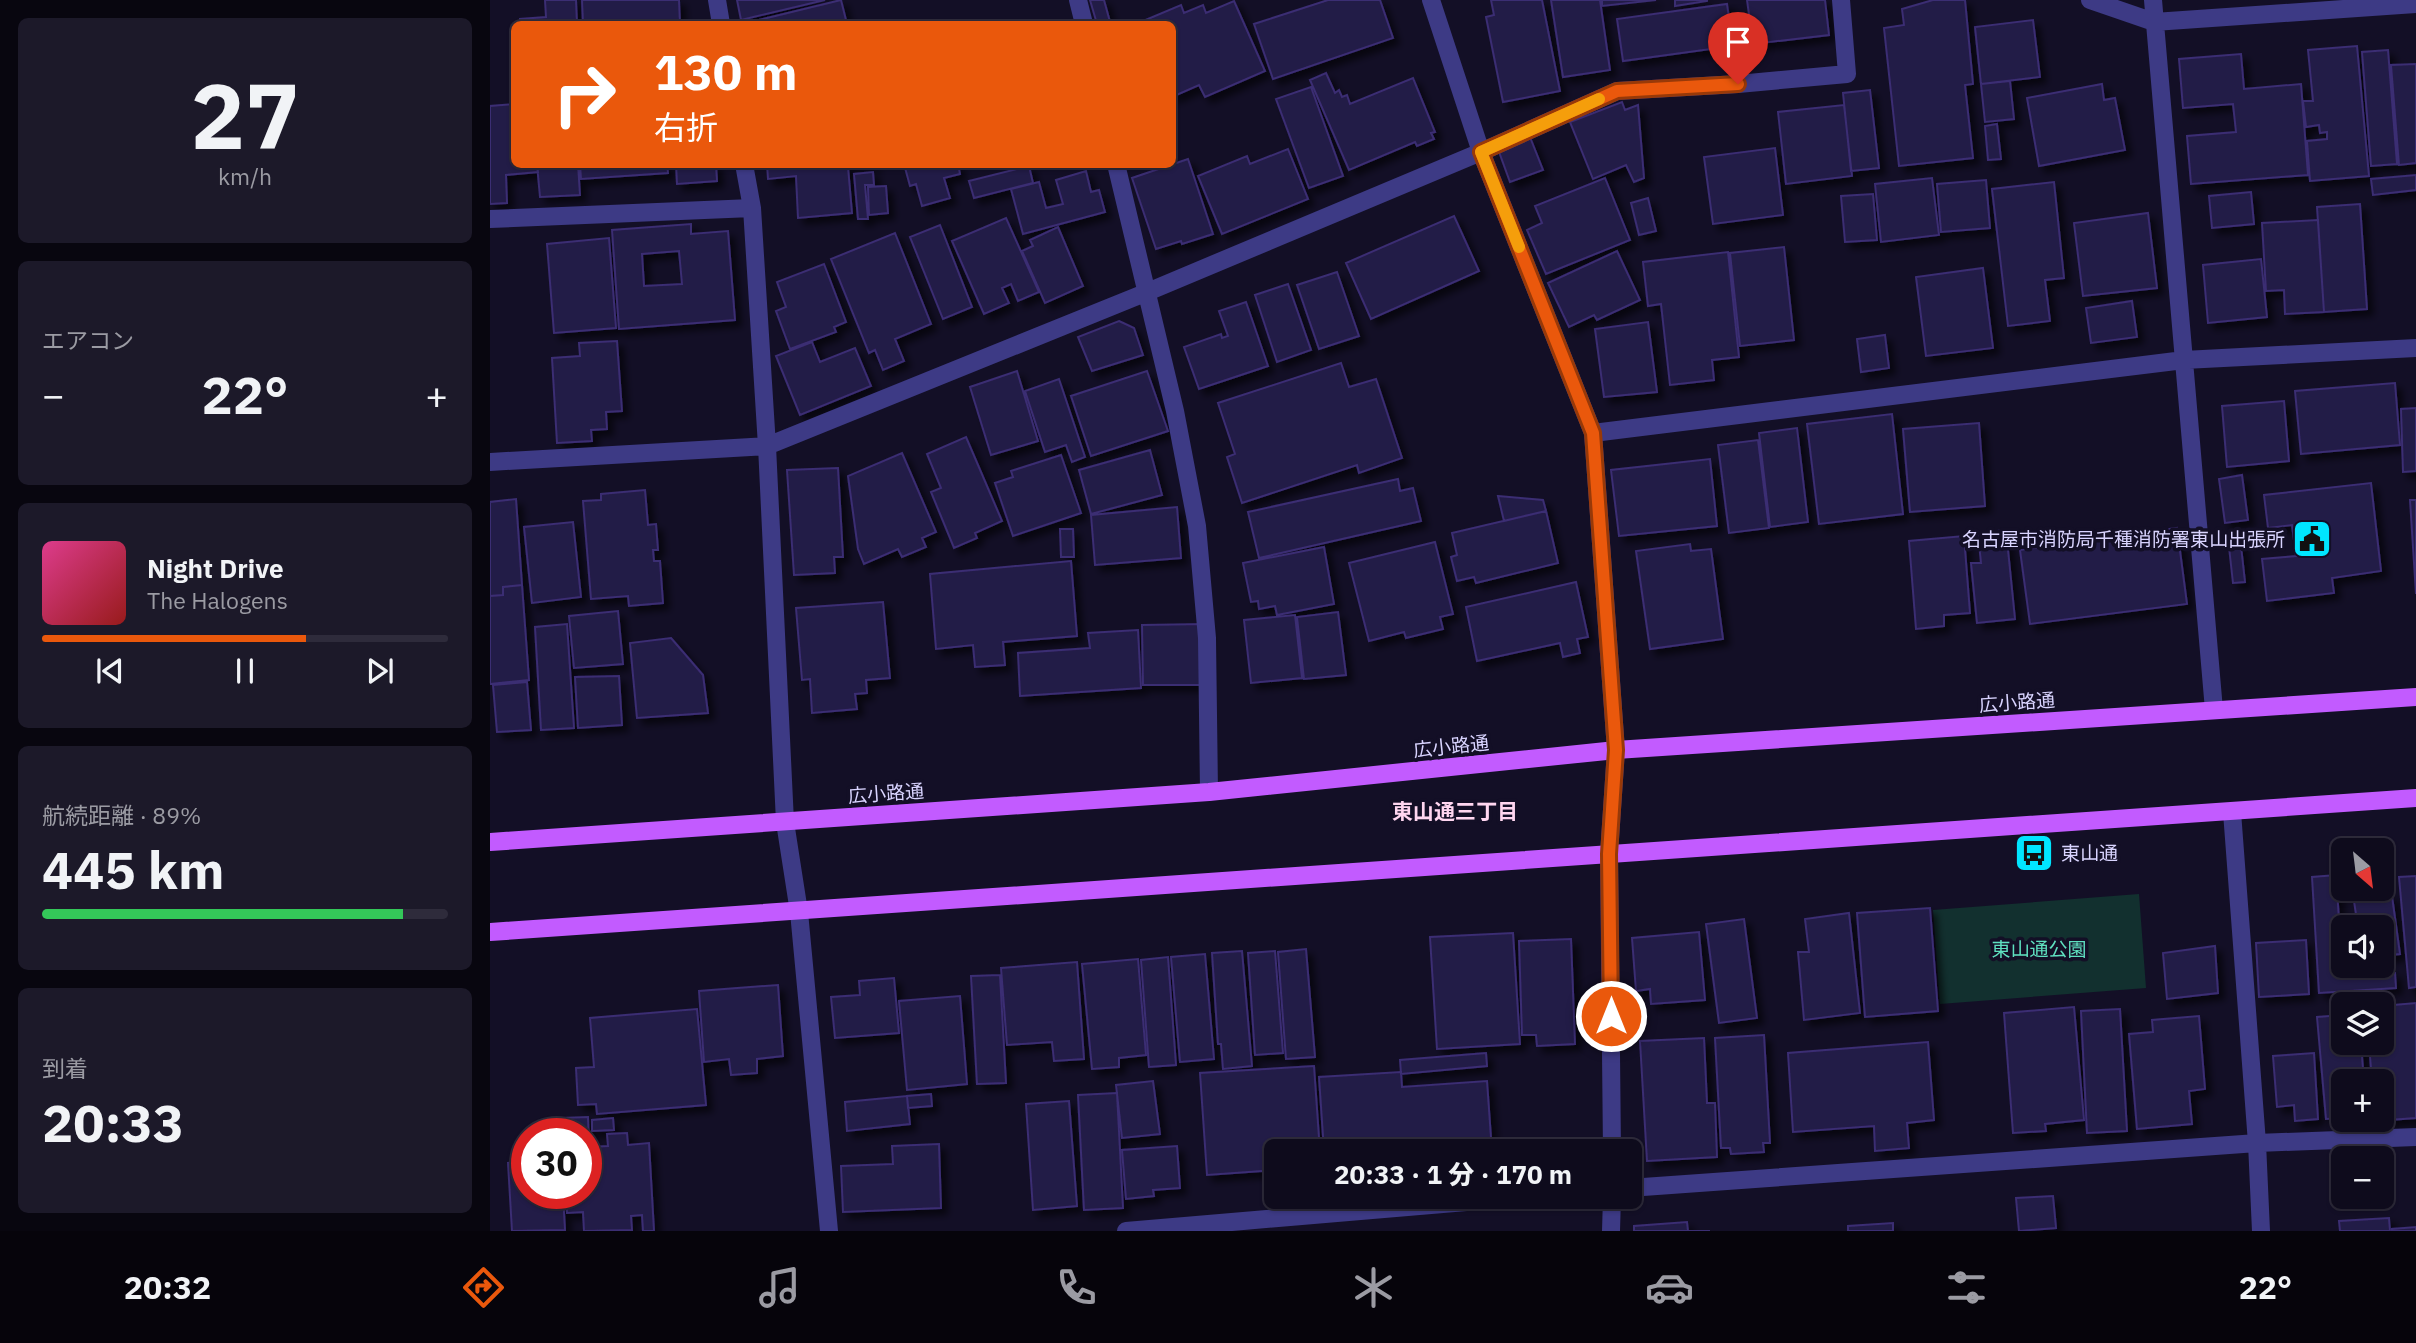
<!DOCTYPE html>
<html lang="ja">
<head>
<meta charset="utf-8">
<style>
	:root { --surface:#0e0b1c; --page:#1c1929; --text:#f1f3f6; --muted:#9b9ba3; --line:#2e2b3b; --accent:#ea580c }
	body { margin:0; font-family:"IBM Plex Sans","Noto Sans JP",sans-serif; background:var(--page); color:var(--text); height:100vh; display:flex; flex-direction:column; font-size:26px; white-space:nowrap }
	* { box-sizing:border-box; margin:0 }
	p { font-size:23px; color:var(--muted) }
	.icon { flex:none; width:38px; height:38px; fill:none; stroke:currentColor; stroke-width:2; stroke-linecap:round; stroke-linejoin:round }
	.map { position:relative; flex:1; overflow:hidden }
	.details { display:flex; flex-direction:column; gap:18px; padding:18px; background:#08060f; width:490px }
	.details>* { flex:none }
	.top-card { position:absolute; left:21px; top:21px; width:665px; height:147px; border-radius:10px; box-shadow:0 2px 5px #0004,0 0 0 2px var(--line); background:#ea580c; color:#fff; overflow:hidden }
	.needle { width:46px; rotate:152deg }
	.buttons { position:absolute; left:1841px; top:838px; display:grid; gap:14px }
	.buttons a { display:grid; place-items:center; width:63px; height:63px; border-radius:10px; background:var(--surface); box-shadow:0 2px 5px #0004,0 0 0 2px var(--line); font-size:35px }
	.speed { position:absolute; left:21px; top:1118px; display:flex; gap:14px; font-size:35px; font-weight:700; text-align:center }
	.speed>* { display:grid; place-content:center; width:91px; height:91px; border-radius:50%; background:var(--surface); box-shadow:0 2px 5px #0004,0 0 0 2px var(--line); line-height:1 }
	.speed .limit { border:10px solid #d22; background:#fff; color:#111 }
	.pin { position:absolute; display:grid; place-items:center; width:60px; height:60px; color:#fff; margin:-72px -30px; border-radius:50% 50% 50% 0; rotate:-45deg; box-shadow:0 0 7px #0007 }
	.pin .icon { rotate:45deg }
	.me { position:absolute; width:77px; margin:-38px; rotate:0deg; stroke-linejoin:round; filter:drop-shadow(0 0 5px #0008) }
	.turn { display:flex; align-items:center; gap:24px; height:147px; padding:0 28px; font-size:32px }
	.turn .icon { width:91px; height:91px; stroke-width:2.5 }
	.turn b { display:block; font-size:49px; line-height:60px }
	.big { font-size:52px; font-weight:800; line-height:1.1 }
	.details .tile { flex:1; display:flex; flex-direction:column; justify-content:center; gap:10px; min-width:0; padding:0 24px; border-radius:10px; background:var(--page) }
	.details .dial { align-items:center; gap:0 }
	.dial b { font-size:91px; line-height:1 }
	.song { display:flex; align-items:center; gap:21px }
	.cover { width:84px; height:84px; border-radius:10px; background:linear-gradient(135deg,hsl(330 70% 55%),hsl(0 70% 35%)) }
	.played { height:7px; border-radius:4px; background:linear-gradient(90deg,var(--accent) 65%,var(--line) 65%) }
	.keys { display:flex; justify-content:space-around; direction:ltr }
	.heat { display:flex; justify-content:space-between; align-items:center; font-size:38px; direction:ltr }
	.charge { height:10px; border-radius:5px; background:linear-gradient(90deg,#34c759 89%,var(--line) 0) }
	.trip { position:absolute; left:774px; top:1139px; width:378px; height:70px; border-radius:10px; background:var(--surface); box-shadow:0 2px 5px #0004,0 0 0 2px var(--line); font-weight:800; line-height:70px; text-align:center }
	.dock { display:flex; height:112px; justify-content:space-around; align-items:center; background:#06040b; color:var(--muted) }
	.dock .icon { width:49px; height:49px }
	.dock .on { color:var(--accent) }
	.dock b { font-size:32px; color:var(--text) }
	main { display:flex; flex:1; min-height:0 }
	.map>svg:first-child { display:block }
	.green { fill:#12302f }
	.building { fill:#241b47; stroke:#3b2d73; stroke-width:2; fill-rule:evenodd; filter:url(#shadow) }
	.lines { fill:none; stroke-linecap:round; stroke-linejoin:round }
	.minor { stroke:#3d3a85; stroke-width:18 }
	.major { stroke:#c25bff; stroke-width:18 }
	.route-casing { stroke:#983908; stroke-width:18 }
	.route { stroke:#ea580c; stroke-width:12 }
	.slow { stroke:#f59e0b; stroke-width:12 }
	.labels { text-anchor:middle; stroke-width:7; stroke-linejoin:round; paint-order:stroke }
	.poi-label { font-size:19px; fill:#d9d4ff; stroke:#130f26; text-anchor:end }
	.street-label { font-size:19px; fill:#d9d4ff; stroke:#130f26 }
	.park-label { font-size:19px; fill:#5fe0c0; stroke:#130f26 }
	.neighbourhood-label { font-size:21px; font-weight:bold; fill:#ffd6f0; stroke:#130f26 }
</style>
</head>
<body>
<main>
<section class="details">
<div class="tile dial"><b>27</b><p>km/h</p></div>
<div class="tile"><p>エアコン</p>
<div class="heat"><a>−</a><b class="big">22°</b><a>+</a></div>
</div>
<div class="tile">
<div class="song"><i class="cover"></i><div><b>Night Drive</b><p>The Halogens</p></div></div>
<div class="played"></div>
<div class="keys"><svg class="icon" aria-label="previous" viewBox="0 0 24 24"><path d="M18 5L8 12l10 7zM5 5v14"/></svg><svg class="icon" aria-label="pause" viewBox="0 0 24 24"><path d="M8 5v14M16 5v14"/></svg><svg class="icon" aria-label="next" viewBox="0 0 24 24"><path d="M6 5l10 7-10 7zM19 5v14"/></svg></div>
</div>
<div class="tile"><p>航続距離 · 89%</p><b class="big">445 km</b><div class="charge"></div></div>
<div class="tile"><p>到着</p><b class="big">20:33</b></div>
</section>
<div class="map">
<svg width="1926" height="1231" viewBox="0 0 1926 1231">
	<defs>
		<filter id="shadow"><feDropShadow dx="6" dy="6" stdDeviation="3.5" flood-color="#0009"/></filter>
	</defs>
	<rect width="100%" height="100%" fill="#130f26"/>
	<!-- green -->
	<path class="green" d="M1649,894l7,94 -206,16 -7,-94z"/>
	<!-- building -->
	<path class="building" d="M55,0h31l1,24h-57v-5l26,-2z
		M92,0h97l1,24h-97z
		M247,0h88l-84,20z
		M351,0l6,24h-79l-1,-6z
		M600,0h14l6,22 -13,2z
		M838,0h52l13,38 -120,41 -19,-55z
		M1001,0h51l18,91 -57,11 -17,-85 8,-2z
		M1061,0h49l10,70 -47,7z
		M1112,0h54l-54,6z
		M1185,0h32v1l-32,5z
		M1257,0h78l4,35 -76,9z
		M1443,0h32l8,84 -8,1 8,73 -74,8 -15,-138 20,-3 -2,-16z
		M744,1l31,70 -60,26 -6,-12 -27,12v-73h-36l45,-19 3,8 19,-8 3,8z
		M1237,4l6,42 -110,15 -6,-42z
		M277,18l1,6h-22v-1z
		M1543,20l7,57 -59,7 -6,-57z
		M1867,46l12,130 -59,5 -3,-40 20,-2v-7l-7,1 -1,-8 -13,2 -3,-26h10l-5,-51z
		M1898,50l9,114 -26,2 -9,-114z
		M1751,54l3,35 57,-5 7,91 -117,9 -4,-48 49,-4 -3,-28 -50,4 -4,-49z
		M1926,64v99l-17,2 -8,-100z
		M836,73l9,20 4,-3 3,7 5,-2 3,9 63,-26 22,54 -4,1 3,6 -17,7 -2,-4 -66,28 -39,-90z
		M1520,81l4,38 -29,3 -4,-38z
		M1612,84l2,16 11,-2 10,52 -86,16 -12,-68z
		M821,87l32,89 -34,12 -33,-89z
		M1380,90l9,78 -28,3 -8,-78z
		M1132,102l3,8 13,-5 6,73 -10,4 -8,-17 -33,14 -23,-57z
		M24,104v60h23l1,8 -32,3 1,28 -17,1v-98z
		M1354,105l8,71 -66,8 -8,-72z
		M1507,124l4,35 -13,1 -3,-34z
		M1040,137l13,33 -33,12 -12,-33z
		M1285,148l8,67 -70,9 -9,-67z
		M798,149l20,50 -86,35 -24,-58 49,-20 3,8z
		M698,159l25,75 -31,10 -1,-3 -25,8 -24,-71z
		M47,164h41l2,31 -40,2z
		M90,164h87l1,9 -87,6z
		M186,164h40l1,17 -40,3z
		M277,164h108v1l-27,2 4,46 -54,5 -2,-42 -28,3z
		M414,164h54l2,10 -16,4 6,20 -28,8 -6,-22 -6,2z
		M539,166l4,17 -59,15 -5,-17z
		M596,171l5,21 8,-2 6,22 -82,22 -12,-45 28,-7 7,26 17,-4 -7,-24z
		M383,172l1,13h-9l3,34h-10l-4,-45z
		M1926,175v15l-43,5 -2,-16z
		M1115,178l25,62 -84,34 -19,-44 15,-7 -7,-17z
		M1442,178l7,57 -58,7 -6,-58z
		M1496,180l4,48 -49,4 -4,-48z
		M1564,182l10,96 -19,2 5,41 -42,5 -16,-137z
		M396,186l2,27 -19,2 -1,-28z
		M1761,192l3,32 -42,4 -3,-32z
		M1383,194l4,46 -32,2 -4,-46z
		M1158,198l8,33 -17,4 -8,-32z
		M1870,204l7,105 -43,3 -7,-105z
		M1658,213l9,75 -74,8 -9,-73z
		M964,216l25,55 -108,48 -25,-56z
		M516,218l33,74 -21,9 -7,-17 -9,4 7,15 -25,11 -32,-73z
		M1828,220l6,92 -39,2 -1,-24 -18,1 -4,-68z
		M201,224v10l37,-3 7,89 -116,9 -7,-99zM189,251l3,33 -38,2 -2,-32z
		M450,225l32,82 -29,12 -33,-82z
		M568,227l25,59 -38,17 -23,-52 11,-5 -3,-6z
		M405,233l36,91 -36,15 9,22 -21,9 -8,-20 -6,3 -38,-94z
		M119,238l7,90 -62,5 -7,-89z
		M1294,247l10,93 -54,6 -10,-93z
		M1127,251l23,49 -43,20 -3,-5 -25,12 -21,-44z
		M1238,252l11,105 -27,3 2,20 -44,5 -9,-81 -13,2 -5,-44z
		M1771,259l6,58 -59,6 -5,-58z
		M334,264l22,58 -12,5 2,5 -46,17 -14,-38 10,-4 -9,-25z
		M1493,268l10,80 -67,8 -10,-79z
		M847,272l22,64 -40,13 -22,-64z
		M798,284l23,66 -34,12 -22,-67z
		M1642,301l5,36 -46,6 -5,-35z
		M756,302l22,64 -69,23 -15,-42 37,-13 1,4 6,-2 -9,-25z
		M629,321l15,7 9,27 -51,16 -14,-34z
		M1158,322l9,70 -53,5 -9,-68z
		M1395,335l4,33 -28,4 -4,-33z
		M127,341l5,70 -16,1 1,17 -16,1 1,11 -35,2 -5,-85 28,-2 -1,-13z
		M322,342l8,20 35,-14 16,38 -71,29 -24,-59z
		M851,363l8,24 27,-8 26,79 -43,15 -2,-8 -115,38 -15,-46 8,-3 -17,-51z
		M527,371l21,70 -47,14 -21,-68z
		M657,371l21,60 -77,25 -20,-60z
		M569,379l26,78 -13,5 -6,-17 -21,7 -20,-61z
		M1905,383l5,62 -99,9 -6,-63z
		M1794,401l5,60 -62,6 -5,-61z
		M1926,408v63l-13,1 -2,-63z
		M1402,414l11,100 -84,10 -12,-100z
		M1489,423l6,83 -75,6 -7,-83z
		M1307,428l11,94 -38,5 -11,-94z
		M476,437l36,84 -27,12 2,5 -23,10 -23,-56 10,-4 -14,-34z
		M1268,440l11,88 -40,5 -11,-88z
		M660,450l12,45 -71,19 -12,-44z
		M412,453l34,79 -14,6 4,9 -24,10 -4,-8 -34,15 -6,-15 -10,-73z
		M571,455l20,58 -68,23 -18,-53 18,-6 -2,-6z
		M1220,459l7,67 -98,10 -8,-66z
		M348,468l5,89h-9l1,16 -41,2 -7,-105z
		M1752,475l6,45 -23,3 -6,-44z
		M908,479l2,12 13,-3 8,33 -162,37 -11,-46z
		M1881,483l10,88 -49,7 2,15 -67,8 -5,-42 34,-3 -4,-31 -24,3 -4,-33z
		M155,490l3,35 8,-1 2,26h-5l1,11h6l3,42 -34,3 -1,-10 -37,3 -8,-98 18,-1v-6z
		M1008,496l45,4 3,11 -42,10z
		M26,499l6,86 -19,2v8l-13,1v-94z
		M1920,500h6v94z
		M687,507l4,51 -86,7 -4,-50z
		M1056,511l12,52 -82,20 -2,-6 -17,4 -6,-24 6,-2 -5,-22z
		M83,522l8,75 -49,6 -8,-76z
		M1687,528l10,76 -157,20 -10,-74z
		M570,529h13l1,28h-13z
		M1516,530l9,89 -38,4 -6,-60h10l-3,-30z
		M1474,536l6,77 -26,2v11l-28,3 -7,-88z
		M1750,537l5,45 -12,1 -5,-45z
		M945,542l18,72 -13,3 3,12 -37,9 -2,-6 -35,9 -20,-78z
		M1200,544l1,7 20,-2 12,90 -73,10 -14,-98z
		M834,547l10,57 -57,11 -2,-9 -16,3 -1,-8 -7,1 -8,-39z
		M581,561l6,75 -74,6 2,23 -30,2 -2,-22 -37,4 -6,-75z
		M1086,582l12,55 -11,2 3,14 -17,4 -3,-14 -83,18 -11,-54z
		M32,585l7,95 -39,4v-88l13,-1v-8z
		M393,602l7,76 -24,2 1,13 -12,1 2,15 -45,4 -2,-34 -8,1 -6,-72z
		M128,611l5,53 -49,4 -5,-52z
		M848,612l8,63 -42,4 -7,-62z
		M805,615l7,63 -51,5 -7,-63z
		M77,624l7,104 -33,2 -6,-103z
		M715,624l1,61h-63l-1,-60z
		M648,630l3,58 -121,8 -2,-43 72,-5 -2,-15z
		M181,638l32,37 5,38 -71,5 -7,-75z
		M129,676l3,49 -44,3 -3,-51z
		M37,682l4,48 -34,2 -4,-47z
		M1846,875l6,89 1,2h39v-5l1,12h12l1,15 -77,5 -7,-116z
		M1926,876v111l-7,1 -10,-111z
		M1902,896l8,58 -18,2v-28h-24l-4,-27z
		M1440,908l8,103 -73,6 -8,-104z
		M1359,913l11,100 -56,7 -6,-68h11l-4,-33z
		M1254,919l13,99 -38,5 -13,-99z
		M1209,932l6,68 -54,4 -1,-15 -14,2 -4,-53z
		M1023,933l7,111 -83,5 -7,-112z
		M1081,939l4,105 -38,2 -1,-11h-14l-3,-94z
		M1816,940l3,54 -50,3 -3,-54z
		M1725,946l3,47 -51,6 -4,-46z
		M816,949l9,108 -29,2 -8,-107z
		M752,951l10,115 -29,3 -2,-25h-3l-6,-91z
		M785,951l8,102 -28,2 -7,-102z
		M715,954l9,105 -34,3 -9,-105z
		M678,957l8,108 -27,2 -8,-107z
		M648,959l8,96 -27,3v9l-27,2 -10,-105z
		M587,962l7,97 -30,2 -2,-19 -45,3 -6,-77z
		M510,975l6,108 -29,1 -6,-108z
		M404,978l5,55 -64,5 -4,-41 29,-2 -1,-14z
		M288,985l5,71 -26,3v14l-26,2 -2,-16 -25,3 -5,-71z
		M470,996l7,88 -60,6 -8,-89z
		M1926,1003v115l-41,3 7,-1v-38h-10l-3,-39h13v-37z
		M1584,1007l10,113 -39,4 1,7 -33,2 -9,-120z
		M207,1009l9,96 -109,9 -1,-10 -18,1 -2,-37 18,-1 -4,-49z
		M1630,1009l7,122 -40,2 -6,-122z
		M1853,1015v28h18l3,39h-21v36l-17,1 -9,-102z
		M1709,1016l6,73 -16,2 3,33 -55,5 -8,-95 24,-2 -1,-12z
		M1274,1035l6,108h-7l1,9 -33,2 -1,-6h-9l-6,-110z
		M1214,1038l3,65h8l2,54 -70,4 -7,-120z
		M1438,1042l6,78 -27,3 2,25 -34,3 -1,-25 -81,6 -5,-79z
		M996,1053l1,13 -86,8 -1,-14z
		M1824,1053l4,66 -23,2 -1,-16 -17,2 -4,-51z
		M824,1066l6,86h-44v18l-69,5 -7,-102z
		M911,1072l1,15 85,-6 5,71 -168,-1 -5,-74z
		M663,1081l7,53 -38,4 -6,-53z
		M627,1093l6,115 -39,2 -6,-115z
		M441,1094l1,12 -24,2 -1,-12z
		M417,1096l3,28 -63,7 -2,-29z
		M579,1101l8,105 -44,4 -7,-106z
		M98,1117l1,30 19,-1 -1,-12 20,-1 1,12 21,-2 5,88h-11l-1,-16 -11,1 1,14 -48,1 -1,-19 -16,1 -1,-19h20v-60h-24l-1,-16z
		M123,1118l1,12 -22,1v-11z
		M449,1144l2,64 -98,4 -2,-46 52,-2 -1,-18z
		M687,1146l3,42 -27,2 1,6 -28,3 -4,-49z
		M37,1161v33h36l2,36 -53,1 -4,-68z
		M1563,1196l3,32 -37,3 -3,-33z
		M1899,1218l1,13h-50l-1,-10z
		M1197,1222l1,9h22h-76v-5z
		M1403,1223v8h-45v-5z
		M1926,1227v4h-24v-2z"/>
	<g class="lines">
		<!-- minor -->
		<path class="minor" d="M227,0l4,24
			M588,0l6,24
			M941,0l50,152 112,281 23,317 -7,104 3,298
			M1600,0l64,22 262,-18
			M1663,0l61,710
			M254,164l8,44 15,238 18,376 14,90 30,319
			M626,164l59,247 22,115 10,112 2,154
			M0,219l262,-11
			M1103,433l591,-73 232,-12
			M0,462l277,-16 378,-153 336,-141 136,-61 121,-7 109,-10 -6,-74
			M1742,812l25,331 4,88
			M1139,1188l628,-45 159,-6
			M636,1231l400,-34
			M1121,1231l1,-34"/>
		<!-- major -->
		<path class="major" d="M0,842l719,-50 407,-42 800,-53
			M0,932l1926,-134"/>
	</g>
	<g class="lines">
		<!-- route casing -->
		<g class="route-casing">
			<path id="route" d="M1121,1016l-2,-162 7,-104 -23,-317 -112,-281 136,-61 121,-7"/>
		</g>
		<!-- route -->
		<use href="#route" class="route"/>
		<!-- slow -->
		<path class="slow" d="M1029,247l-38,-95 118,-53"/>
	</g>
	<!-- icons -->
	<defs>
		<g id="civic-square" transform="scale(2.0125)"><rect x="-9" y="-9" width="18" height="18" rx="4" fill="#00e5ff" stroke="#130f26"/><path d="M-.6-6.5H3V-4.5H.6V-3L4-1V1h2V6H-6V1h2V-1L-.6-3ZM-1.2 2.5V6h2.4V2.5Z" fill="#111"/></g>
		<g id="bus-square" transform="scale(2.0125)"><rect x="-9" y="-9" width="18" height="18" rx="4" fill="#00e5ff" stroke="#130f26"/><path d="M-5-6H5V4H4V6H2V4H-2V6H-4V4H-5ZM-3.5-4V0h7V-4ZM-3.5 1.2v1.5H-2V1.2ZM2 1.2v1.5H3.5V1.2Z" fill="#111"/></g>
	</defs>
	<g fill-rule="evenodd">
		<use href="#civic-square" x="1822" y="539"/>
		<use href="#bus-square" x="1544" y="853"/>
	</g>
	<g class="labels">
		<!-- poi labels -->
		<g class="poi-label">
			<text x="1795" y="546">名古屋市消防局千種消防署東山出張所</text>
			<text x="1571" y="860" text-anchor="start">東山通</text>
		</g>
		<!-- street labels -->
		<g class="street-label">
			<text transform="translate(1527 702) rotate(-4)" y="7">広小路通</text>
			<text transform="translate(961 746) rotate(-6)" y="7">広小路通</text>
			<text transform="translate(396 793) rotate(-4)" y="7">広小路通</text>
		</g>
		<!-- park labels -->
		<g class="park-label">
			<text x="1549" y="956">東山通公園</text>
		</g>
		<!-- neighbourhood labels -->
		<g class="neighbourhood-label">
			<text x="965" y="819">東山通三丁目</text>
		</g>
	</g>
</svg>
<div class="buttons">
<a><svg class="needle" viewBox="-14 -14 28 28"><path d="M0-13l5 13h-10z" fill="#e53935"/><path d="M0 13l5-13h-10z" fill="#9b9ba3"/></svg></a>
<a><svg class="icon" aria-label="sound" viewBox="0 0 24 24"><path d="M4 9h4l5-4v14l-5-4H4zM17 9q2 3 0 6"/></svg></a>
<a><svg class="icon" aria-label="layers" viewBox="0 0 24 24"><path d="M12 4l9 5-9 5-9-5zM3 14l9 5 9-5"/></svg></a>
<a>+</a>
<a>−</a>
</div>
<div class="speed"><div class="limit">30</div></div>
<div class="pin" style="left:1248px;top:84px;background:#d93025"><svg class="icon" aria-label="arrive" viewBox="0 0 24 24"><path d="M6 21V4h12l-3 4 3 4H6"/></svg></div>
<svg class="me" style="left:1121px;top:1016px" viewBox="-20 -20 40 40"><circle r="17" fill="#ea580c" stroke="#fff" stroke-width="3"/><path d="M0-11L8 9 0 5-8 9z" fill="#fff"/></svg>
<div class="trip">20:33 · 1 分 · 170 m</div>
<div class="top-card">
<div class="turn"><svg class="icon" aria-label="right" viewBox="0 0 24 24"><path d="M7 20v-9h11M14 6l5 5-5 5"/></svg><div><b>130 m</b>右折</div></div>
</div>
</div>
</main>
<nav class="dock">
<b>20:32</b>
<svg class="icon on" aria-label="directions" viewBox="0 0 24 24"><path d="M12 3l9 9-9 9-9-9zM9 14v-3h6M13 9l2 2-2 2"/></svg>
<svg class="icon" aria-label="music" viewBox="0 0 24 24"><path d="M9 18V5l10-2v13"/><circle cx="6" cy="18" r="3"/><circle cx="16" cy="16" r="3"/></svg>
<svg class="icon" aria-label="phone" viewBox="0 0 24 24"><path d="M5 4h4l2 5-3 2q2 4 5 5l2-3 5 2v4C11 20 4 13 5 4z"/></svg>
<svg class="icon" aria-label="climate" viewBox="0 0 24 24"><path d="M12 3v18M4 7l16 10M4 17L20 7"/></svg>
<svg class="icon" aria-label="car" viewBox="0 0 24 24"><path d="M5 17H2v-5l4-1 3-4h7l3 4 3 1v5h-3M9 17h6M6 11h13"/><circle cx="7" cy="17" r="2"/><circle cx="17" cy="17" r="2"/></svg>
<svg class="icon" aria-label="filters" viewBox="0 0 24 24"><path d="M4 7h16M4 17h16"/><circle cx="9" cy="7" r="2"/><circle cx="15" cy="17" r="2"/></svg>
<b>22°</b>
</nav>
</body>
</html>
